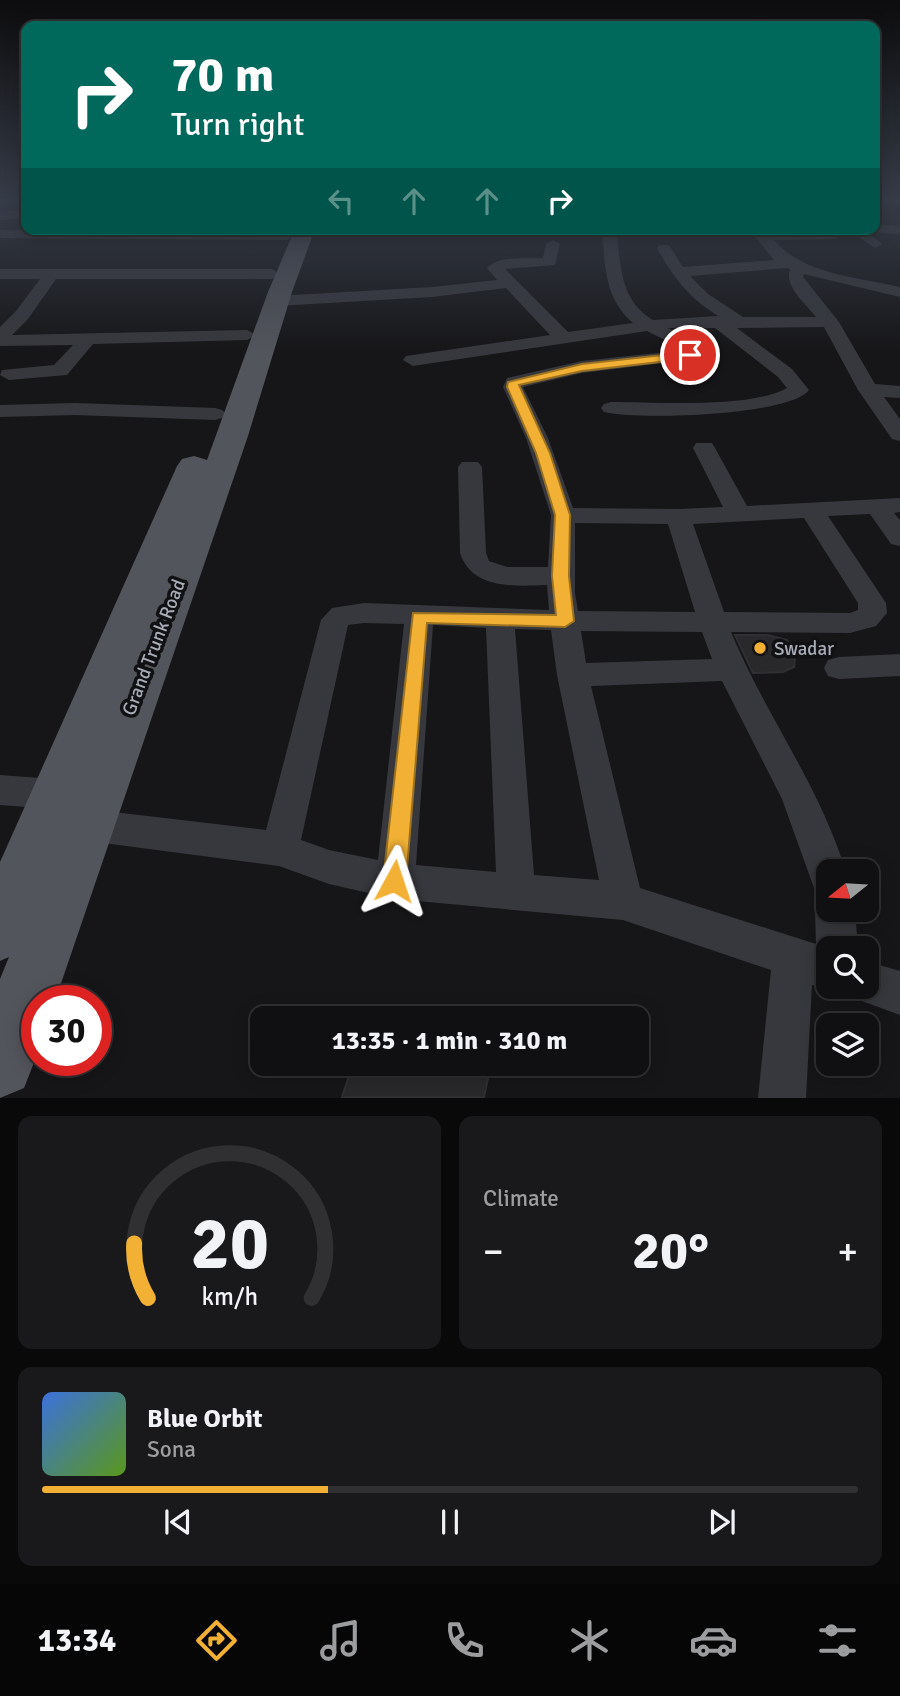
<!DOCTYPE html>
<html lang="en">
<head>
<meta charset="utf-8">
<style>
	:root { --surface:#101012; --page:#19191b; --text:#f1f3f6; --muted:#9c9d9f; --line:#303032; --accent:#f2b134 }
	body { margin:0; font-family:Signika,sans-serif; background:var(--page); color:var(--text); height:100vh; display:flex; flex-direction:column; font-size:26px; white-space:nowrap }
	* { box-sizing:border-box; margin:0 }
	p { font-size:23px; color:var(--muted) }
	.icon { flex:none; width:38px; height:38px; fill:none; stroke:currentColor; stroke-width:2; stroke-linecap:round; stroke-linejoin:round }
	.map { position:relative; height:1098px; overflow:hidden }
	.details { display:flex; flex-direction:column; gap:18px; padding:18px; background:#09090a; flex:1 }
	.details>* { flex:none }
	.top-card { position:absolute; left:21px; top:21px; width:859px; height:214px; border-radius:14px; box-shadow:0 4px 18px #0003,0 0 0 2px var(--line); background:#00695c; color:#fff; overflow:hidden }
	.needle { width:46px; rotate:252deg }
	.controls { position:absolute; left:816px; top:859px; display:grid; gap:14px }
	.controls a { display:grid; place-items:center; width:63px; height:63px; border-radius:14px; background:var(--surface); box-shadow:0 4px 18px #0003,0 0 0 2px var(--line); font-size:35px }
	.speed { position:absolute; left:21px; top:985px; display:flex; gap:14px; font-size:35px; font-weight:700; text-align:center }
	.speed>* { display:grid; place-content:center; width:91px; height:91px; border-radius:50%; background:var(--surface); box-shadow:0 4px 18px #0003,0 0 0 2px var(--line); line-height:1 }
	.speed .limit { border:10px solid #d22; background:#fff; color:#111 }
	.pin { position:absolute; display:grid; place-items:center; width:60px; height:60px; color:#fff; margin:-30px; border:4px solid #fff; border-radius:50%; box-shadow:0 2px 7px #0007 }
	.me { position:absolute; width:77px; margin:-38px; rotate:5deg; stroke-linejoin:round; filter:drop-shadow(0 0 5px #0008) }
	.turn { display:flex; align-items:center; gap:24px; height:147px; padding:0 35px; font-size:32px }
	.turn .icon { width:91px; height:91px; stroke-width:2.5 }
	.turn b { display:block; font-size:49px; line-height:60px }
	.lanes { display:flex; align-items:center; height:66px; padding:0 35px; background:#0003; justify-content:center; gap:35px; direction:ltr }
	.lanes .off { opacity:.35 }
	.big { font-size:52px; font-weight:700; line-height:1.1 }
	.details .tile { flex:1; display:flex; flex-direction:column; justify-content:center; gap:10px; min-width:0; padding:0 24px; border-radius:14px; background:var(--page) }
	.details .dial { align-items:center; gap:0 }
	.dial svg { height:182px; overflow:visible; fill:none; stroke:var(--line); stroke-width:7; stroke-linecap:round; text-anchor:middle }
	.dial text { fill:var(--text); stroke:none }
	.song { display:flex; align-items:center; gap:21px }
	.cover { width:84px; height:84px; border-radius:10px; background:linear-gradient(135deg,hsl(220 70% 55%),hsl(90 70% 35%)) }
	.played { height:7px; border-radius:4px; background:linear-gradient(90deg,var(--accent) 35%,var(--line) 35%) }
	.keys { display:flex; justify-content:space-around; direction:ltr }
	.heat { display:flex; justify-content:space-between; align-items:center; font-size:38px; direction:ltr }
	.details .tiles { flex:1; display:grid; gap:18px; grid-template-columns:1fr 1fr }
	.tile:last-child { grid-column:span 2 }
	.trip { position:absolute; left:250px; top:1006px; width:399px; height:70px; border-radius:14px; background:var(--surface); box-shadow:0 4px 18px #0003,0 0 0 2px var(--line); font-weight:700; line-height:70px; text-align:center }
	.menu { display:flex; height:112px; justify-content:space-around; align-items:center; background:#060607; color:var(--muted) }
	.menu .icon { width:49px; height:49px }
	.menu .active { color:var(--accent) }
	.menu b { font-size:32px; color:var(--text) }
	.map>svg:first-child { display:block }
	.building { fill:#29292c; stroke:#303034; stroke-width:2 }
	.lines { fill:none; stroke-linecap:round; stroke-linejoin:round }
	.street { fill:#37383d; fill-rule:evenodd }
	.primary { fill:#53555c; fill-rule:evenodd }
	.route { fill:#f2b134; stroke:#9d7322; stroke-width:2 }
	.poi-dot { fill:#f2b134; stroke:#111113; stroke-width:2.5 }
	.labels { text-anchor:middle; stroke-width:7; stroke-linejoin:round; paint-order:stroke }
	.street-label { font-size:19px; fill:#a8adb8; stroke:#111113 }
	.poi-label { font-size:19px; fill:#a8adb8; stroke:#111113; text-anchor:start }
</style>
</head>
<body>
<div class="map">
<svg width="900" height="1098" viewBox="0 0 900 1098">
	<rect width="100%" height="100%" fill="#161618"/>
	<!-- building -->
	<path class="building" d="M735,635h33l19,5 8,17 -1,10 -11,5 -30,1z
		M353,1064h138l-7,33h-142z"/>
	<g class="lines">
		<!-- street -->
		<path class="street" d="M26,210v8l-26,2v-8z
			M875,225l25,1v8l-30,-2 -2,-3h7z
			M602,229h14c5,35 3,71 37,91l65,-4c-31,-20 -44,-38 -61,-68l2,-3h10l14,22 91,-7 -25,-31 77,4 2,-4h14l-6,10 -62,1c30,35 83,37 126,47v10l-96,-23 -1,3 36,45 36,62 25,2v12l-16,-1 16,22v22l-8,-2 -34,-49 -34,-63 -87,1 55,41 17,21c-19,26 -174,30 -205,22l-3,-4 3,-4 7,-2c45,0 138,7 176,-14l-9,-11 -63,-49h-47l37,19 2,4 -11,8 -114,14 -59,14 25,51 25,70 105,1 45,-2 -30,-59 3,-5h16l3,5 32,58 153,-8v14l-6,1 6,7v26l-9,-2 -21,-30 -42,2 58,87 1,10 -11,13 -26,7 -119,-1c34,82 89,154 115,240h-18v22l-14,-6 -32,-89 -60,-118 -131,5 49,202 176,56 -1,-34 6,-13 7,-3v16h27l3,38h-30v39h7l-7,3 -16,-5 -6,113h-48l13,-128 -148,-50 -228,-21 -66,-15 -50,-18 -191,-25 -13,-5 -5,-11 5,-11 13,-5 178,21 55,-210 11,-12 32,-5 185,7 -2,-25c-32,1 -75,5 -87,-32l-2,-86 4,-5h16l4,5 4,86 3,8 18,6h41l3,-52 -25,-77 -23,-51 4,-9 75,-17 103,-11 -38,-19 -234,35 -10,-6 3,-4 144,-21 -44,-47 -74,9 -155,9 -8,-5 8,-5 155,-9 65,-7 -10,-12c13,-13 39,-9 56,-10l3,-14 7,-4 7,4 -5,21 -50,4 63,63 65,-9c-29,-25 -28,-58 -31,-94zM787,268l3,1c-6,18 16,35 26,48h-73l-35,-23 -18,-18zM804,518l54,85v7l-8,3 -126,-1 -31,-88zM575,523l93,1 27,88 -117,-1 -3,-18zM364,623l40,1 -26,236 -49,-10 -28,-10 47,-215zM433,625l53,3 10,244 -80,-7zM515,629l36,1 6,45 42,205 -65,-5zM581,631l121,1 10,27 -126,4z
			M847,229h17l18,15 -7,4z
			M0,230l287,2 7,4 -7,4 -287,-2z
			M0,269h272l8,5 -8,5h-216l-28,40 -16,16 235,-5 9,5 -9,5 -154,4 -26,31 -58,5 -9,-5 2,-5 52,-5 19,-20 -73,1v-19l16,-16 24,-32h-40z
			M75,403l140,5 7,2 4,4 -4,4 -7,2 -140,-5 -75,2v-12z
			M900,654v22l-61,3 -11,-3 -4,-8 4,-8 11,-3z
			M0,775l67,5 13,4 5,11 -5,11 -13,4 -67,-5z
			M866,961l34,10v44l-49,-18 -4,-10h19z"/>
		<!-- primary -->
		<path class="primary" d="M295,229h20l-23,63 -44,144 -193,565h-18v54l-13,33 -24,10v-119l9,-22 -9,4v-99l177,-396 5,-7 12,-3 13,4 61,-168z"/>
	</g>
	<!-- sky -->
	<linearGradient id="sky" x2="0" y2="1"><stop stop-color="#0c0c0d"/><stop offset="0.57" stop-color="#363c48"/><stop offset="1" stop-color="#363c48" stop-opacity="0"/></linearGradient>
	<rect width="900" height="352" fill="url(#sky)"/>
	<!-- route -->
	<path class="route" d="M690,352l5,3 -1,3 -112,13 -63,14 31,68 20,62 -1,61 5,45 -9,6 -138,-4 -21,258 -3,7 -9,3 -8,-3 -3,-7 30,-268 143,2 -4,-39 3,-61 -19,-62 -29,-66 1,-5 74,-18z"/>
	<!-- markers -->
	<circle class="poi-dot" cx="760" cy="648" r="7"/>
	<g class="labels">
		<!-- street labels -->
		<g class="street-label">
			<text transform="translate(153 647) rotate(-69)" y="7">Grand Trunk Road</text>
		</g>
		<!-- poi labels -->
		<g class="poi-label">
			<text x="774" y="655">Swadar</text>
		</g>
	</g>
</svg>
<div class="controls">
<a><svg class="needle" viewBox="-14 -14 28 28"><path d="M0-13l5 13h-10z" fill="#e53935"/><path d="M0 13l5-13h-10z" fill="#9c9d9f"/></svg></a>
<a><svg class="icon" aria-label="search" viewBox="0 0 24 24"><circle cx="10" cy="10" r="6"/><path d="M15 15l6 6"/></svg></a>
<a><svg class="icon" aria-label="layers" viewBox="0 0 24 24"><path d="M12 4l9 5-9 5-9-5zM3 14l9 5 9-5"/></svg></a>
</div>
<div class="speed"><div class="limit">30</div></div>
<div class="pin" style="left:690px;top:355px;background:#d93025"><svg class="icon" aria-label="arrive" viewBox="0 0 24 24"><path d="M6 21V4h12l-3 4 3 4H6"/></svg></div>
<svg class="me" style="left:394px;top:881px" viewBox="-20 -20 40 40"><path d="M0-17L14 15 0 8-14 15z" fill="#f2b134" stroke="#fff" stroke-width="4"/></svg>
<div class="trip">13:35 · 1 min · 310 m</div>
<div class="top-card">
<div class="turn"><svg class="icon" aria-label="right" viewBox="0 0 24 24"><path d="M7 20v-9h11M14 6l5 5-5 5"/></svg><div><b>70 m</b>Turn right</div></div>
<div class="lanes"><svg class="icon off" aria-label="left" viewBox="0 0 24 24"><path d="M17 20v-9H6M10 6l-5 5 5 5"/></svg><svg class="icon off" aria-label="ahead" viewBox="0 0 24 24"><path d="M12 20V5M6 11l6-6 6 6"/></svg><svg class="icon off" aria-label="ahead" viewBox="0 0 24 24"><path d="M12 20V5M6 11l6-6 6 6"/></svg><svg class="icon" aria-label="right" viewBox="0 0 24 24"><path d="M7 20v-9h11M14 6l5 5-5 5"/></svg></div>
</div>
</div>
<section class="details">
<div class="tiles">
<div class="tile dial"><svg viewBox="0 0 100 80">
<path d="M14 69A42 42 0 1 1 86 69"/>
<path d="M14 69A42 42 0 0 1 8 45" stroke="#f2b134"/>
<text x="50" y="56" font-size="32" font-weight="700">20</text>
<text x="50" y="72" font-size="11">km/h</text>
</svg></div>
<div class="tile"><p>Climate</p>
<div class="heat"><a>−</a><b class="big">20°</b><a>+</a></div>
</div>
<div class="tile">
<div class="song"><i class="cover"></i><div><b>Blue Orbit</b><p>Sona</p></div></div>
<div class="played"></div>
<div class="keys"><svg class="icon" aria-label="previous" viewBox="0 0 24 24"><path d="M18 5L8 12l10 7zM5 5v14"/></svg><svg class="icon" aria-label="pause" viewBox="0 0 24 24"><path d="M8 5v14M16 5v14"/></svg><svg class="icon" aria-label="next" viewBox="0 0 24 24"><path d="M6 5l10 7-10 7zM19 5v14"/></svg></div>
</div>
</div>
</section>
<nav class="menu">
<b>13:34</b>
<svg class="icon active" aria-label="directions" viewBox="0 0 24 24"><path d="M12 3l9 9-9 9-9-9zM9 14v-3h6M13 9l2 2-2 2"/></svg>
<svg class="icon" aria-label="music" viewBox="0 0 24 24"><path d="M9 18V5l10-2v13"/><circle cx="6" cy="18" r="3"/><circle cx="16" cy="16" r="3"/></svg>
<svg class="icon" aria-label="phone" viewBox="0 0 24 24"><path d="M5 4h4l2 5-3 2q2 4 5 5l2-3 5 2v4C11 20 4 13 5 4z"/></svg>
<svg class="icon" aria-label="climate" viewBox="0 0 24 24"><path d="M12 3v18M4 7l16 10M4 17L20 7"/></svg>
<svg class="icon" aria-label="car" viewBox="0 0 24 24"><path d="M5 17H2v-5l4-1 3-4h7l3 4 3 1v5h-3M9 17h6M6 11h13"/><circle cx="7" cy="17" r="2"/><circle cx="17" cy="17" r="2"/></svg>
<svg class="icon" aria-label="filters" viewBox="0 0 24 24"><path d="M4 7h16M4 17h16"/><circle cx="9" cy="7" r="2"/><circle cx="15" cy="17" r="2"/></svg>
</nav>
</body>
</html>
